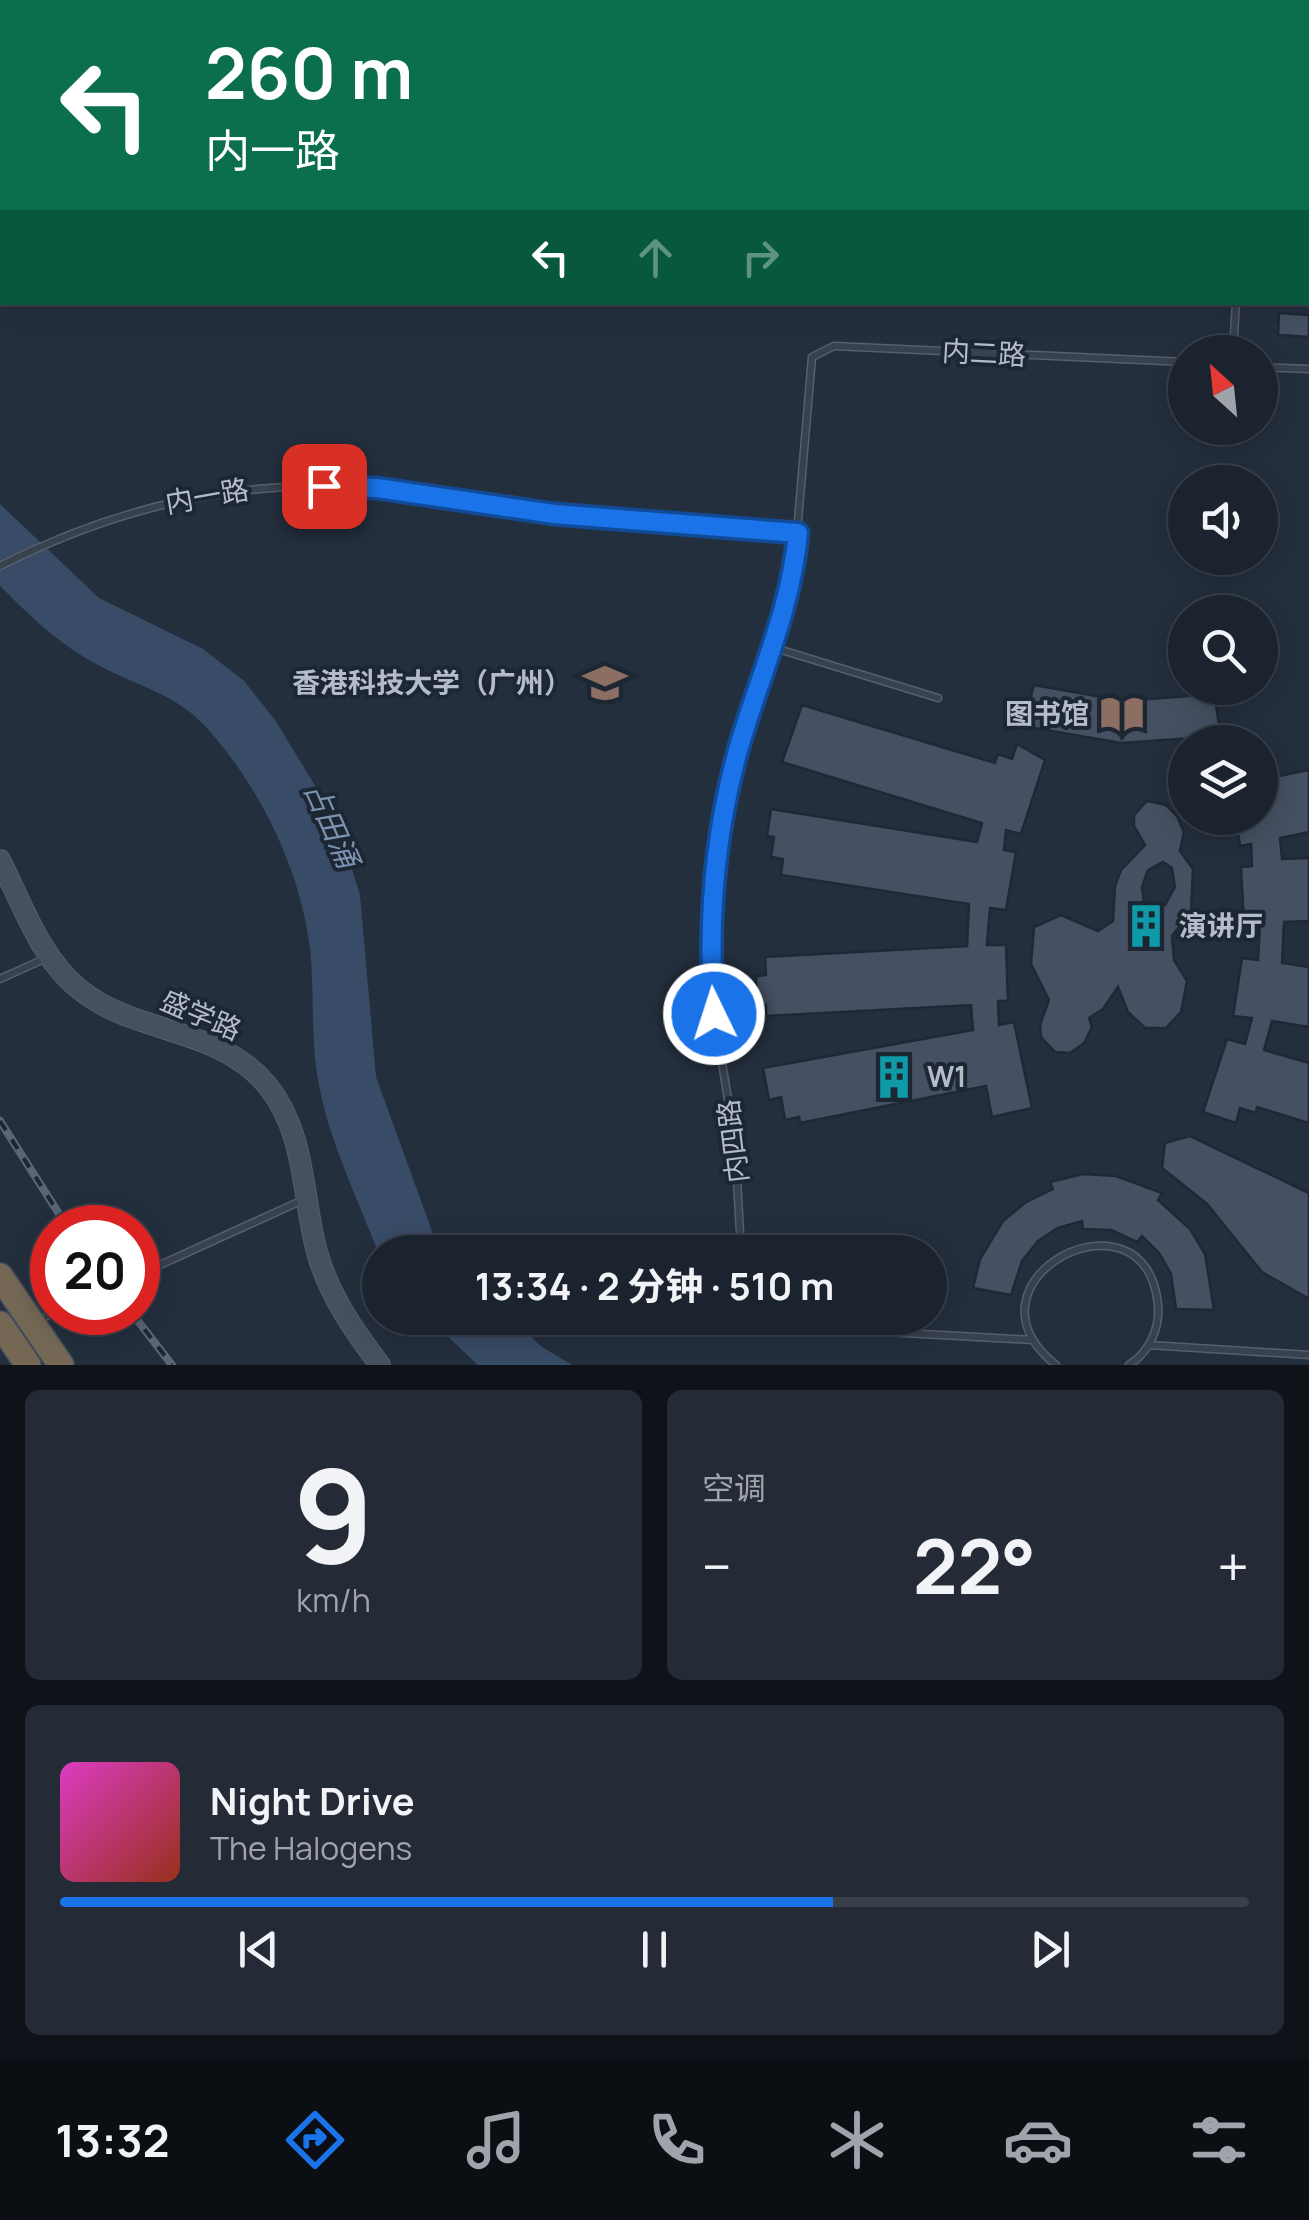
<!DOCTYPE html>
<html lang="zh">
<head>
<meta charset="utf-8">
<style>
	:root { --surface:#1b232e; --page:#242b36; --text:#f1f3f6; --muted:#a0a4aa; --line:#39404a; --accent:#1a73e8 }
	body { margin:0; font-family:Manrope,"Noto Sans SC",sans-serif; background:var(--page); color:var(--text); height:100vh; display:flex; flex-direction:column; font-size:38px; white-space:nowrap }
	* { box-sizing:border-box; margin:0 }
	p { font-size:32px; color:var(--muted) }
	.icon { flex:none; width:55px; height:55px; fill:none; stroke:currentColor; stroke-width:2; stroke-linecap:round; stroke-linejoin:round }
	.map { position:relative; height:1365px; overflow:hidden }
	.panel { display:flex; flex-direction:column; gap:25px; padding:25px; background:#0f1319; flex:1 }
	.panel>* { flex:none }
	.hud { position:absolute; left:0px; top:0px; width:1310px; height:305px; box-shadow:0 5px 25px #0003,0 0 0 2px var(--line); background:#0b6e4f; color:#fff; overflow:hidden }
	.needle { width:65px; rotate:333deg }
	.tools { position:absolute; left:1168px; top:335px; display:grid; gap:20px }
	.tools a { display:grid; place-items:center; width:110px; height:110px; border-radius:50%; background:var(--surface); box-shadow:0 5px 25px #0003,0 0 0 2px var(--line); font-size:50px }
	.speed { position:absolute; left:30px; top:1205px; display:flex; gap:20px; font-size:50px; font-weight:700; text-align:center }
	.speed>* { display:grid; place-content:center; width:130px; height:130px; border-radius:50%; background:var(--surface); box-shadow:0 5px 25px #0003,0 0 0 2px var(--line); line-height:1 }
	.speed .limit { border:15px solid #d22; background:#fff; color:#111 }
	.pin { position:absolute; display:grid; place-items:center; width:85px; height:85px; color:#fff; margin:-42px; border-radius:20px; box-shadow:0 5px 15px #0006 }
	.me { position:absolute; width:110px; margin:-55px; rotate:356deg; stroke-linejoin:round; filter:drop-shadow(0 0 8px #0008) }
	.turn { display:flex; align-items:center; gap:35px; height:210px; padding:0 40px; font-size:45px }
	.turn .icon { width:130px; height:130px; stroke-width:2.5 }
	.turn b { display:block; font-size:70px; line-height:85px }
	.lanes { display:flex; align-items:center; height:95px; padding:0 40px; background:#0003; justify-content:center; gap:50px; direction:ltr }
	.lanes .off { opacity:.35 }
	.big { font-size:75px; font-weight:700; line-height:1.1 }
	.panel .widget { flex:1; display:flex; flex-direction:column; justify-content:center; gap:15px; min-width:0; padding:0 35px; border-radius:15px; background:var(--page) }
	.panel .dial { align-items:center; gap:0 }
	.dial b { font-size:130px; line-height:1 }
	.song { display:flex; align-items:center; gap:30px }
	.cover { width:120px; height:120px; border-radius:15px; background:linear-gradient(135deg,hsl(310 70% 55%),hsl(10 70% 35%)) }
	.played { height:10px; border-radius:5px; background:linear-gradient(90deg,var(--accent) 65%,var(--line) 65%) }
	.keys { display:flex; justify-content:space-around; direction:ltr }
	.heat { display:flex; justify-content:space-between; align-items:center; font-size:55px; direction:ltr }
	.panel .tiles { flex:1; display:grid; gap:25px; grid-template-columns:1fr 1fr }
	.widget:last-child { grid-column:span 2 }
	.trip { position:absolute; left:362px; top:1235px; width:585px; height:100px; border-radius:50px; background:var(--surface); box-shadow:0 5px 25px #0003,0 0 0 2px var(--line); font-weight:700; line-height:100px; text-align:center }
	.menu { display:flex; height:160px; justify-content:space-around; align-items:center; background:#0b0e12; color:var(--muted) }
	.menu .icon { width:70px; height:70px }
	.menu .on { color:var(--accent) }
	.menu b { font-size:45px; color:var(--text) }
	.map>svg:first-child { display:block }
	.water { fill:#394c67 }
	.building { fill:#455162; stroke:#1f2835; stroke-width:2.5; fill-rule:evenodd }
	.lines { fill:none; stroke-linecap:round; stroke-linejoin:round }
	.lane-casing { stroke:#565f6c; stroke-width:9 }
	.secondary-casing { stroke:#565f6c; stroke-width:22 }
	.highway-casing { stroke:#434c59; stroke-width:28 }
	.lane { stroke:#38414e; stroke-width:6 }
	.secondary { stroke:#465061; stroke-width:20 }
	.highway { stroke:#746855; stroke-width:25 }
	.rail-casing { stroke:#5a6575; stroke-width:8 }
	.rail { stroke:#1d2633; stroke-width:4; stroke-dasharray:11; stroke-linecap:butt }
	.route-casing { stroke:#114b97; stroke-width:25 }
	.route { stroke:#1a73e8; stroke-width:18 }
	.labels { text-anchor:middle; stroke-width:8; stroke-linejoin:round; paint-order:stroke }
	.street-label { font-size:28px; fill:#b4bcc9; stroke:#1d2633 }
	.poi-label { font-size:28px; font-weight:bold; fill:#b4bcc9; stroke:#1d2633; text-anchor:end }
	.water-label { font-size:30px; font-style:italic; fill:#7c92b1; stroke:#1d2633 }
</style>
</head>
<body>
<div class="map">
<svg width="1309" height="1365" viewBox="0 0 1309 1365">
	<rect width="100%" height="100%" fill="#242f3e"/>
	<!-- water -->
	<path class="water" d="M0,504l99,94 104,51 41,32 31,39 47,77 22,47 16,51 16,182 57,157 12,18h-65v5c-21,-56 -50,-113 -61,-172 -9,-45 -4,-90 -9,-136 -9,-79 -51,-164 -105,-223 -28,-31 -69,-41 -105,-60 -39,-20 -69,-49 -100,-80z
		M428,1318h84l30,29 30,18h-94z"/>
	<!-- building -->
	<path class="building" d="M1279,313l30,2v22l-31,-2z
		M1034,685l90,16 90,-7 7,42 -100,7 -98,-17z
		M802,705l193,58 3,-9 14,5 5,-15 28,16 -24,74 -15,-4 -2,20 12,2 -10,58 -16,-2 -3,37h19l2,56h-10l1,24 15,-3 18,86 -40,9 -6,-31 -186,37 -1,-6 -14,3 -4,-23 -12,3 -6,-32 210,-38 -2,-25 -205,11v-11l-9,1 -1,-30 10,-1 -1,-18 202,-11 2,-42 -188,-29 2,-16 -12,-2 3,-20 -7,-1 4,-27 206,33 5,-19 -200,-61z
		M1272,768l2,9 35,-7v62l-29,6 2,21 27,-1v63l-25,1 -2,41 27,4v60l-37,-6 -8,29 45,13v60l-52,-16 -1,6 -16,-5 -4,15 -33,-11 24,-73 18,5 7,-26 -19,-2 9,-58 16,2 2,-36h-16l-3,-57 11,-1 -1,-22 -11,2 -4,-28h24v-47z
		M1147,801l19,4 11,11 7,16 -4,19 13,18 -2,42 -19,25 2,24 13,21 -6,31 -15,16h-21l-17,-16 -10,-25 -15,22 -14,9 3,9 -8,16 -14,10 -15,-1 -14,-15 -1,-12 9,-25 -18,-36 3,-37 27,-12 37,16 15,-10 2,-35 6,-16 24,-25 -11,-19v-11zM1163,862l9,6 3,19 -10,18 -11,4 -10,-5 -2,-17 6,-17z
		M1190,1136l119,57v106l-47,-27 -55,-68 -45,-36 3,-25z
		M1083,1174l33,2 46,17 -4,7 32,29 15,25 9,56 -38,-1 -5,-35 -12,-21 -17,-17 -5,6 -26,-12 -28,-1 -1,-8 -24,7 -20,13 -16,20 -11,34 -38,-7 7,-29 23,-38 23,-19 27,-13 -3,-7z"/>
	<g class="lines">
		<!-- lane casing -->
		<g class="lane-casing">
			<path id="lane" d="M1308,63l1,-1
				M1308,185h1
				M1233,352l3,-50
				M1260,367l49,2
				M0,566c119,-60 240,-88 374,-78 60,5 120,19 181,26 80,10 161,10 242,19
				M775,648l163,50
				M0,979l44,-20
				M697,1056l23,-4
				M741,1252l-6,-110 -21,-128 -2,-117 18,-116 45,-133 19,-80 18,-211 22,-11 351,16
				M138,1275l167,-76
				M47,1316l8,-4
				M738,1318l-1,6 296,16
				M1149,1345l160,10
				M1056,1365c-106,-85 90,-186 102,-60 2,24 -9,47 -29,60"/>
		</g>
		<!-- secondary casing -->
		<g class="secondary-casing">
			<path id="secondary" d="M0,860c22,43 40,98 79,129 56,46 139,37 188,96 39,47 35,112 50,167 12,43 37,79 63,113"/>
		</g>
		<!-- highway casing -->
		<g class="highway-casing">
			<path id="highway" d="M0,1276l61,89
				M0,1324l28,41"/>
		</g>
		<!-- lane -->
		<use href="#lane" class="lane"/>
		<!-- secondary -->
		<use href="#secondary" class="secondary"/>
		<!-- highway -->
		<use href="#highway" class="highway"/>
		<!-- rail casing -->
		<g class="rail-casing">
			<path id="rail" d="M0,1121l68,107
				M131,1312l41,53"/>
		</g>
		<!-- rail -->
		<use href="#rail" class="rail"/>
	</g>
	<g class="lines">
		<!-- route casing -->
		<g class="route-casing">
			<path id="route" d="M324,486l53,2 177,26 244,19c-7,76 -38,142 -59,214 -25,88 -32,176 -25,267"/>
		</g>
		<!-- route -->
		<use href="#route" class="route"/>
	</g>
	<!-- icons -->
	<defs>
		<g id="university-bare" transform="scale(3.45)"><path d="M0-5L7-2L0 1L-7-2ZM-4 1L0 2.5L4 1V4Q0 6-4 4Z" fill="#8d6e63" stroke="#1d2633" stroke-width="2.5" paint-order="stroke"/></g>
		<g id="library-bare" transform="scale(3.45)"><path d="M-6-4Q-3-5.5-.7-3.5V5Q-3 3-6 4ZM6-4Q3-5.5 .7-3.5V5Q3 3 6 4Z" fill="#8d6e63" stroke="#1d2633" stroke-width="2.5" paint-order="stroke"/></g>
		<g id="building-bare" transform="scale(3.45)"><path d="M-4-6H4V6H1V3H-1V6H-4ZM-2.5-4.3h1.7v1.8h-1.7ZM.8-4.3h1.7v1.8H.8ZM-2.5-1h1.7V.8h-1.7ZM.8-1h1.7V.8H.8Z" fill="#0f9aa8" stroke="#1d2633" stroke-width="2.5" paint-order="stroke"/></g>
	</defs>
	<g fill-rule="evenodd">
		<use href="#university-bare" x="605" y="683"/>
		<use href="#library-bare" x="1122" y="714"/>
		<use href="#building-bare" x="1146" y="926"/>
		<use href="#building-bare" x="894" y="1077"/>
	</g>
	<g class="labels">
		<!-- street labels -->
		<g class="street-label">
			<text transform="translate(984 353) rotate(3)" y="10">内二路</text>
			<text transform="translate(207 496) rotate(-10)" y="10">内一路</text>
			<text transform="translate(201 1015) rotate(23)" y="10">盛学路</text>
			<text transform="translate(733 1141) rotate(-97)" y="10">内四路</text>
		</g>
		<!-- poi labels -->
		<g class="poi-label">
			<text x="572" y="693">香港科技大学（广州）</text>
			<text x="1089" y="724">图书馆</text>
			<text x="1179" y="936" text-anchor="start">演讲厅</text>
			<text x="927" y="1087" text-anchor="start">W1</text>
		</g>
		<!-- water labels -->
		<g class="water-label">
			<text transform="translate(331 825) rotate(66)" y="10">占田涌</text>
		</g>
	</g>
</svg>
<div class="tools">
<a><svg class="needle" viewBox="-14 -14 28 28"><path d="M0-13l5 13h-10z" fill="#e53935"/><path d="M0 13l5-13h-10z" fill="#a0a4aa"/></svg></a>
<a><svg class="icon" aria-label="sound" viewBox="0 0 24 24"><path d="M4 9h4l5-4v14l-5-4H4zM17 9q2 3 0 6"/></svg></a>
<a><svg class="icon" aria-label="search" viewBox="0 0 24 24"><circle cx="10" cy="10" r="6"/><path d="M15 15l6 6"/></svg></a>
<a><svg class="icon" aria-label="layers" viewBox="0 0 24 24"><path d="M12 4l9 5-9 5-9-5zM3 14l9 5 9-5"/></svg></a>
</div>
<div class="speed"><div class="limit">20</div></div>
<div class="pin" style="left:324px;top:486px;background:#d93025"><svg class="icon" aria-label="arrive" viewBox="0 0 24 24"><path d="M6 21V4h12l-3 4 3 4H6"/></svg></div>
<svg class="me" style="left:714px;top:1014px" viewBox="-20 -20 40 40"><circle r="17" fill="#1a73e8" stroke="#fff" stroke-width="3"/><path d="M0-11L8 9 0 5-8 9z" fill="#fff"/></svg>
<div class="trip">13:34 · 2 分钟 · 510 m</div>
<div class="hud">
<div class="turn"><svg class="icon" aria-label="left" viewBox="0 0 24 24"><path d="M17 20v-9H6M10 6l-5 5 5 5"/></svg><div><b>260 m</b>内一路</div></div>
<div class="lanes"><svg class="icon" aria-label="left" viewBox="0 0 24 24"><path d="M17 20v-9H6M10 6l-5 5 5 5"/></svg><svg class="icon off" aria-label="ahead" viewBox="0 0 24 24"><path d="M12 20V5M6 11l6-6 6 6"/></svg><svg class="icon off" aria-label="right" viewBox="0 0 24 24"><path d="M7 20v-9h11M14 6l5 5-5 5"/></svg></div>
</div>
</div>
<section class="panel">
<div class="tiles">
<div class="widget dial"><b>9</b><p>km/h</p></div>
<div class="widget"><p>空调</p>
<div class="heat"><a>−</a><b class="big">22°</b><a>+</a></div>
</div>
<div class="widget">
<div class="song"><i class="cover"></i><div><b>Night Drive</b><p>The Halogens</p></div></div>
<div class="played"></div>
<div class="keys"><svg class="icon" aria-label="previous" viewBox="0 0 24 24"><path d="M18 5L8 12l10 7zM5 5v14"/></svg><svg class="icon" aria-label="pause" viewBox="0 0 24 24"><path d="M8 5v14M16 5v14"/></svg><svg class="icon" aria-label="next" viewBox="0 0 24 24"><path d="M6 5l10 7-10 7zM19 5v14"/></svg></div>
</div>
</div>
</section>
<nav class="menu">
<b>13:32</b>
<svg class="icon on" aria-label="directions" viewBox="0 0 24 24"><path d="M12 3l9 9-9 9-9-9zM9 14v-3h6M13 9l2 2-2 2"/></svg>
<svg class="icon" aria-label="music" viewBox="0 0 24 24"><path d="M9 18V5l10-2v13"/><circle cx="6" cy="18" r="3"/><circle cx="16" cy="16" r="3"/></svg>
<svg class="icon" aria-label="phone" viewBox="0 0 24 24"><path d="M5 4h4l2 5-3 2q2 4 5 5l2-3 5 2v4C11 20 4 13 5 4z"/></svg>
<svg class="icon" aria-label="climate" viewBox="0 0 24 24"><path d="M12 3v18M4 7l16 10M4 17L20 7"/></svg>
<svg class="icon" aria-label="car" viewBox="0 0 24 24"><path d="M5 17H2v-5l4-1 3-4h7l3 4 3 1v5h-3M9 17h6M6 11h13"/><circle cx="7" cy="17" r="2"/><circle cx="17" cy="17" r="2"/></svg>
<svg class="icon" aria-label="filters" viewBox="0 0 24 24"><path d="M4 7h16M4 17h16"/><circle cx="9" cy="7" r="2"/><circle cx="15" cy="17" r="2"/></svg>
</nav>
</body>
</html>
